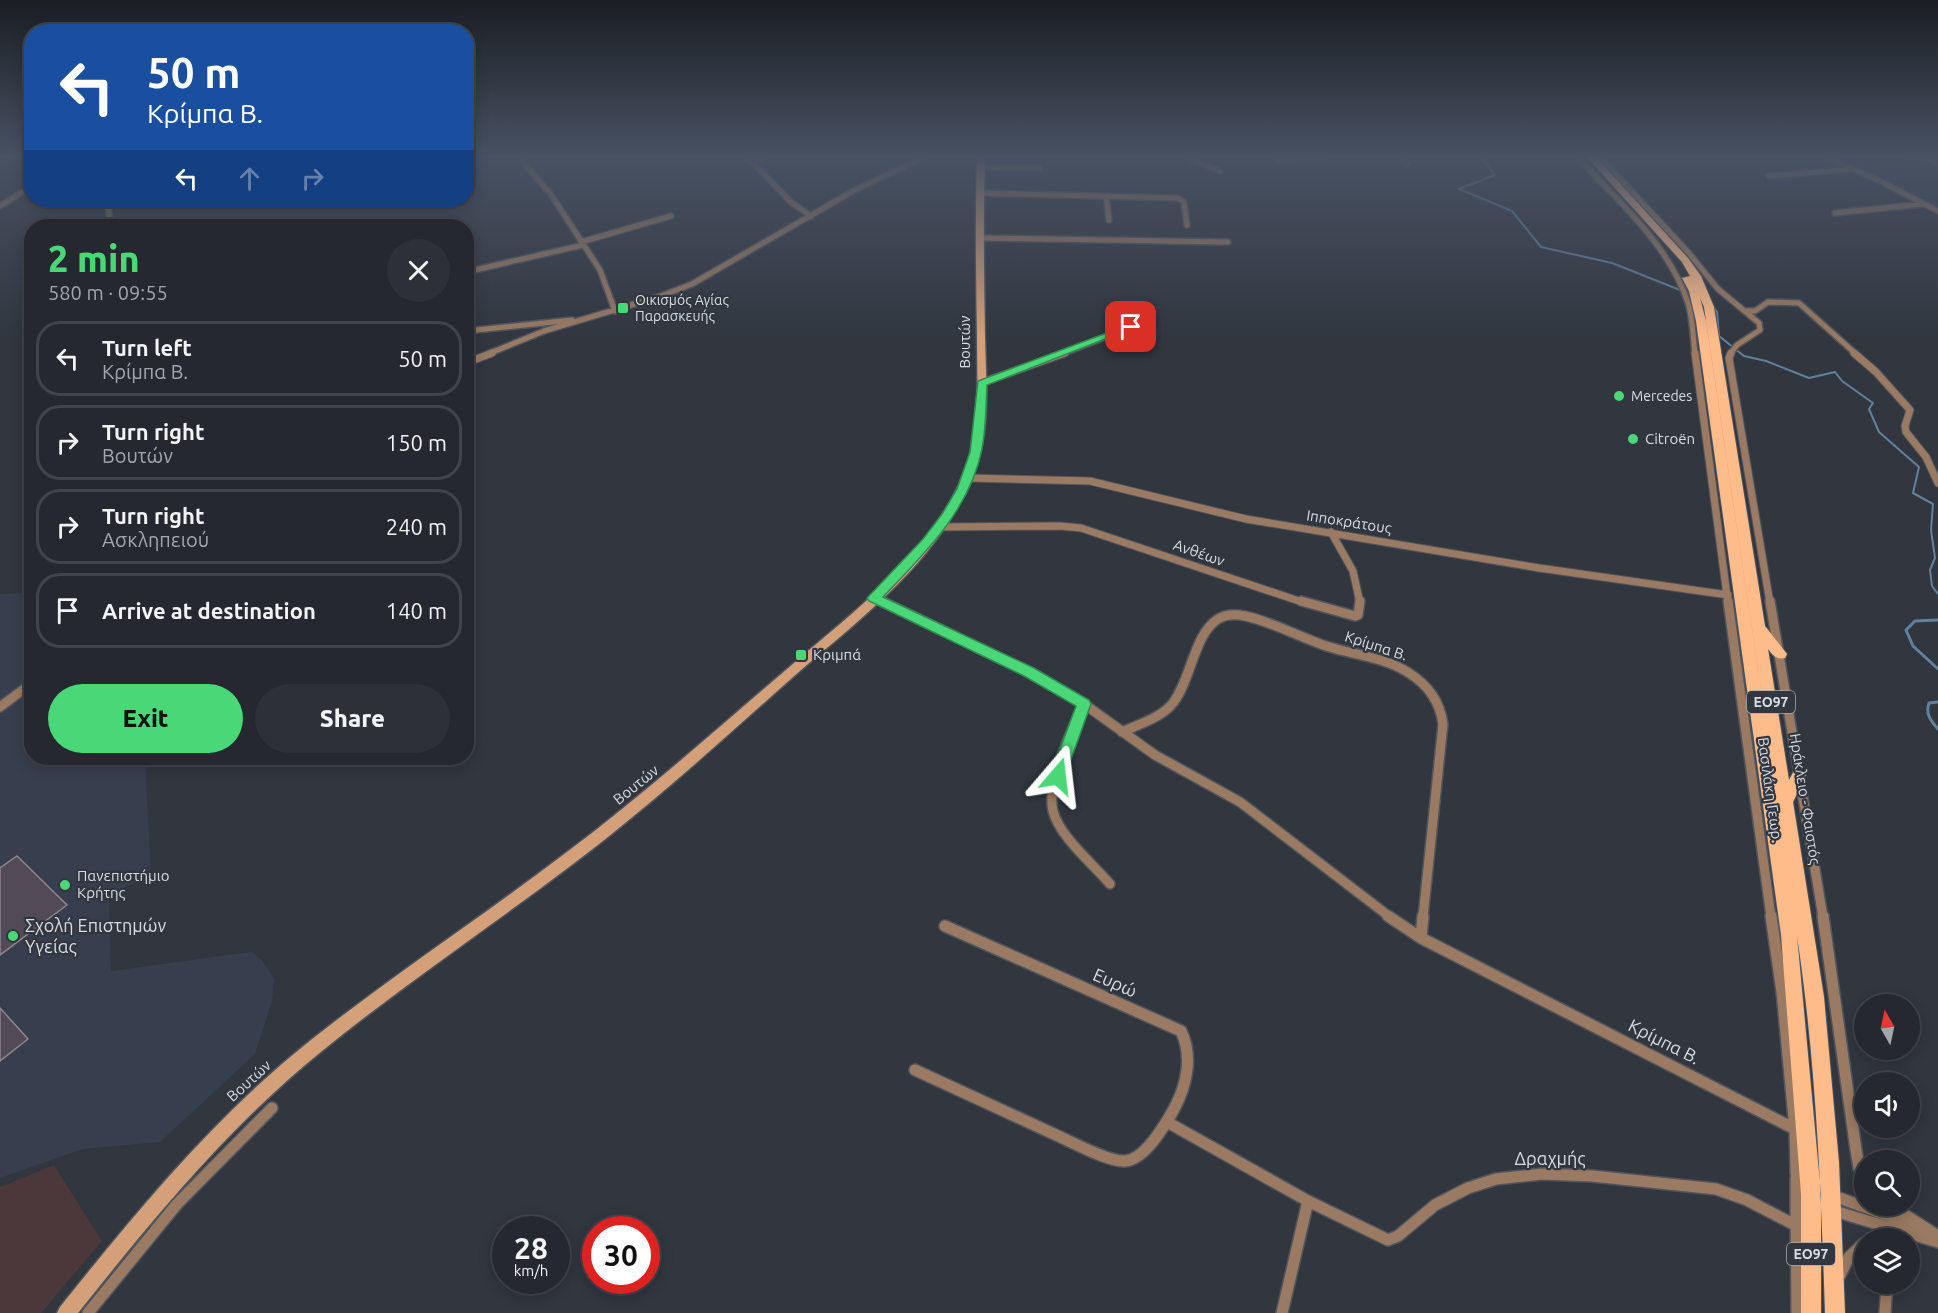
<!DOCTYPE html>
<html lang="en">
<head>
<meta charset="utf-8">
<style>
	body { margin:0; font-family:Ubuntu,sans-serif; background:#2d3037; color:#f1f3f6; height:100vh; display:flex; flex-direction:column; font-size:22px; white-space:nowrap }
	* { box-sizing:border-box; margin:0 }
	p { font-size:20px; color:#a3a6aa }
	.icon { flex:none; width:33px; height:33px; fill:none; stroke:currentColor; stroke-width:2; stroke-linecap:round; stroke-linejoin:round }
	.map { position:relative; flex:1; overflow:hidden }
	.details { position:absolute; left:24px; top:219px; width:450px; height:546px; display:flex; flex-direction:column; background:#25282f; border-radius:24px; box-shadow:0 3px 15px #0003,0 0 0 2px #42444b }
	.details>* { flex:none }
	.top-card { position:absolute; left:24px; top:24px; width:450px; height:183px; border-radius:24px; box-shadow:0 3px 15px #0003,0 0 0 2px #42444b; background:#1a4fa0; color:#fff; overflow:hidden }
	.needle { width:39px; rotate:351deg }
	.tools { position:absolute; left:1854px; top:994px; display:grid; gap:12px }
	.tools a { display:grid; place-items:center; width:66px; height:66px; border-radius:50%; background:#25282f; box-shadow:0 3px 15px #0003,0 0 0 2px #42444b; font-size:30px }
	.speed { position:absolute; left:492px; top:1216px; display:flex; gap:12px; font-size:30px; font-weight:700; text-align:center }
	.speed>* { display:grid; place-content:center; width:78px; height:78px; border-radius:50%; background:#25282f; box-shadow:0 3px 15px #0003,0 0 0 2px #42444b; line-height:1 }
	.speed small { font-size:15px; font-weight:400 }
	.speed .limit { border:9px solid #d22; background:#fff; color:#111 }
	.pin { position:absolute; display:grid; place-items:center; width:51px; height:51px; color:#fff; margin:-26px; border-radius:12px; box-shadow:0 3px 9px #0006 }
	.me { position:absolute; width:66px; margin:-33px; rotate:17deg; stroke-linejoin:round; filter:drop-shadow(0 0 4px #0008) }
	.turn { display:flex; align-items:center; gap:21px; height:126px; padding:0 24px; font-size:27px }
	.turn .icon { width:78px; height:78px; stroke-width:2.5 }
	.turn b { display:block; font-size:42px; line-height:51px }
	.lanes { display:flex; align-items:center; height:57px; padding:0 24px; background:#0003; justify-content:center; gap:30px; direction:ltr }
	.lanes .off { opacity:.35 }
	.round { display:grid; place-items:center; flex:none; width:63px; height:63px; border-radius:32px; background:#2d3037 }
	.summary { display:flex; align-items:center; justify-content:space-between; height:102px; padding:0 24px }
	h1 { font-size:36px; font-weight:800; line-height:45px; color:#4ad778 }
	.cta { display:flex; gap:12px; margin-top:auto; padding:12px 24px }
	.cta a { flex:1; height:69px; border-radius:36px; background:#4ad778; color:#111; font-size:24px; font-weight:800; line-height:69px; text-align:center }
	.cta a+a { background:#2d3037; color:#f1f3f6 }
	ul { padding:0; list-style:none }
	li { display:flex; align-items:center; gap:18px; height:75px; margin:0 12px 9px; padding:0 12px; border:3px solid #42444b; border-radius:24px }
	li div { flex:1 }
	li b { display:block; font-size:22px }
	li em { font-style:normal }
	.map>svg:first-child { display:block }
	.built { fill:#373e4d }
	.medical { fill:#4c373b }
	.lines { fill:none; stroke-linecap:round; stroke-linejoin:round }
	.stream-far1 { stroke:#62819e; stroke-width:2 }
	.stream { stroke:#62819e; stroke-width:3 }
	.building { fill:#524b55; stroke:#8d858f; stroke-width:1.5 }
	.street-far3-casing { stroke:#4f545d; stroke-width:8 }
	.street-far2-casing { stroke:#4f545d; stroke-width:9 }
	.street-far1-casing { stroke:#4f545d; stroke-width:12 }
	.street-casing { stroke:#4f545d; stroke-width:14 }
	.secondary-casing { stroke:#4f545d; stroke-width:3 }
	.primary-casing { stroke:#4f545d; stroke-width:2 }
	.street-far3 { stroke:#9a7a62; stroke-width:5 }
	.street-far2 { stroke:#9a7a62; stroke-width:7 }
	.street-far1 { stroke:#9a7a62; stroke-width:9 }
	.street { stroke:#9a7a62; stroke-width:11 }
	.secondary { fill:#d3a07a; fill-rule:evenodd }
	.primary { fill:#ffbc8b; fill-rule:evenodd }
	.route { fill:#4ad778; stroke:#308c4e; stroke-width:1.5 }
	.poi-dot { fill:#4ad778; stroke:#31363f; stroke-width:2 }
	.labels { text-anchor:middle; stroke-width:4.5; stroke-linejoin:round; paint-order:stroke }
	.far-poi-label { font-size:14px; fill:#d9dce3; stroke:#31363f; text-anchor:start }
	.shield { fill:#31363f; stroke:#a7aab2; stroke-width:1.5 }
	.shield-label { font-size:14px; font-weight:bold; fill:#d9dce3 }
	.street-label { font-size:15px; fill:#d9dce3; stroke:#31363f }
	.poi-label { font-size:15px; fill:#d9dce3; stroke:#31363f; text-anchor:start }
	.near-poi-label { font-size:18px; fill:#d9dce3; stroke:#31363f; text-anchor:start }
	.near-street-label { font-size:18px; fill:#d9dce3; stroke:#31363f }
</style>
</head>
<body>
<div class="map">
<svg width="1938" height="1313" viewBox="0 0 1938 1313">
	<rect width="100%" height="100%" fill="#31363f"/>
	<path class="built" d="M1834 156H1938V206L1930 204Z
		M31 593 32 758H145L151 874 109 896 111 971 251 952 262 960 274 979 272 1001 255 1054 160 1142 83 1149 0 1178V594Z"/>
	<path class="medical" d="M54 1165 102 1241 41 1313H0V1187Z"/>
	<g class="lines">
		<path class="stream-far1" d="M1480 156 1495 175 1459 189 1512 211 1541 247 1612 263 1680 290
			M1711 303 1717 312 1719 336 1744 356 1766 361 1809 378 1835 372 1842 381 1873 403 1869 409 1879 432 1919 467 1913 493 1933 504 1931 530 1935 558 1930 570 1932 586 1938 594"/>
		<path class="stream" d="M1938 620 1915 621 1906 630 1913 646 1938 669
			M1938 702 1929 703C1925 714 1931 721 1938 729"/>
	</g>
	<path class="building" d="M17 856 67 905 0 955V868Z
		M0 1008 28 1039 0 1061Z"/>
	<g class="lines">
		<g class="street-far3-casing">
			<path id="street-far3" d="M521 156 527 167 550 193 600 270 615 311
				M746 156 792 203 811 216
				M1183 156 1220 171
				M1400 156 1407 164
				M1576 156C1617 200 1669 244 1688 303 1693 319 1693 338 1695 354
				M1599 156 1688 252 1718 289 1759 323 1760 330 1737 345 1730 354
				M1823 156 1874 178 1938 211
				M1907 156H1915
				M1923 156 1938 164
				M1278 160 1325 156
				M751 161 767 156
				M980 167 1039 168
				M1769 176 1852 169
				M980 193 1178 198 1184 202 1187 225
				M1106 196 1109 220
				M108 200 110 226
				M283 200 285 203
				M0 206 32 186
				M1835 213 1923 204
				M980 238 1228 242
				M581 242 671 216
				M466 272 583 245
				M1747 311H1755L1768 302 1799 303 1856 354
				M466 331 572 320
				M488 354 544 331 661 296 692 284 853 191 926 156
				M1061 354 1152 319"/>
		</g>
		<g class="street-far2-casing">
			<path id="street-far2" d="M1695 353 1728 603
				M1731 353 1729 358 1770 603
				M1854 353 1876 372 1910 410 1905 426 1906 432 1926 457 1938 483
				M466 363 492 353
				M981 383 1065 353
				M968 478 1090 481 1246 519 1539 568 1728 595
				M940 527 1060 526 1081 528 1305 603
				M1331 532 1353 571 1360 603
				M874 598 884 603"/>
		</g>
		<g class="street-far1-casing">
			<path id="street-far1" d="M881 601 1029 672 1084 704 1155 755 1240 802 1390 917
				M1301 601 1355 616 1358 615 1360 601
				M1728 601 1771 917
				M1770 601 1823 917
				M1084 704C1072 730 1046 782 1053 811 1059 836 1093 864 1110 884
				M0 707 32 683
				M1122 732C1139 724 1161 718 1173 703 1191 680 1194 634 1218 619 1226 614 1236 614 1245 616 1273 622 1299 637 1326 646 1354 655 1384 657 1409 673 1428 685 1440 702 1443 724L1423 917"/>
		</g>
		<g class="street-casing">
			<path id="street" d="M1388 916 1421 938 1795 1129
				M1771 916 1782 992 1795 1129 1796 1174 1807 1191
				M1823 916 1856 1150 1859 1168 1864 1177
				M1421 938 1423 916
				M915 1070C962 1092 1009 1113 1056 1135 1072 1142 1108 1162 1125 1161 1145 1160 1165 1125 1174 1109 1187 1085 1193 1056 1181 1031L945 926
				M1167 1122 1308 1201 1388 1240 1398 1236 1435 1205 1468 1188 1496 1179 1542 1174 1592 1176 1716 1189 1747 1200 1795 1225
				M1796 1178V1209
				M1831 1195 1921 1227
				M1891 1206 1938 1236
				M1831 1210 1938 1242
				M1870 1239 1891 1228
				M1840 1275 1849 1257 1864 1243
				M88 1313 177 1204 272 1108
				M1282 1313 1308 1201
				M1797 1313 1796 1209 1809 1195
				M1885 1313 1887 1284"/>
		</g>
		<g class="secondary-casing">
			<path id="secondary" d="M977 156H985C983 216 984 276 985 336 986 382 991 431 973 475 940 560 860 619 793 677 721 741 650 806 573 864 490 927 403 985 322 1051 228 1127 153 1219 78 1313H57L60 1307C137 1211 214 1117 311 1040 393 975 480 918 563 855 641 797 712 733 786 670 850 614 930 557 963 475 981 431 977 382 977 336 976 276 975 216 977 156Z"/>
		</g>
		<g class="primary-casing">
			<path id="primary" d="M1586 156H1595L1688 258 1701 276 1714 307 1765 626 1787 654 1785 658C1776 660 1773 655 1768 649L1789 780 1794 771 1799 769 1804 771 1806 775 1793 802 1824 997 1839 1163 1845 1313H1825C1821 1187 1816 1061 1797 936L1821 1194V1313H1801V1194L1781 935 1696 321 1689 291 1682 278 1690 276 1693 281 1682 262ZM1700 298 1704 307 1788 870 1706 321Z"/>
		</g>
		<use href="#street-far3" class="street-far3"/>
		<use href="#street-far2" class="street-far2"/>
		<use href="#street-far1" class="street-far1"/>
		<use href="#street" class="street"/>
		<use href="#secondary" class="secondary"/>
		<use href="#primary" class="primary"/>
	</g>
	<linearGradient id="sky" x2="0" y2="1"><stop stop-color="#1b1e23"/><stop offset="0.46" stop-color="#485263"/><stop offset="1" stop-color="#485263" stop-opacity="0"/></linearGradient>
	<rect width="1938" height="340" fill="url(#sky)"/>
	<path class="route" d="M1128 325 1136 327 987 385C986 406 986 428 982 449 970 510 924 554 883 597L1034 668 1089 700 1091 704 1065 776 1063 780 1058 782 1053 780 1050 776 1076 706 1024 676 869 601 867 598 923 539 942 514 957 489 970 452 978 381Z"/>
	<g class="poi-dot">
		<rect x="617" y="302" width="12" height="12" rx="3"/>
		<circle cx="1619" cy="396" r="6"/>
		<circle cx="1633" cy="439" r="6"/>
		<rect x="795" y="649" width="12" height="12" rx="3"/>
		<circle cx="65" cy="885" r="6"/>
		<circle cx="13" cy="936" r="6"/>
	</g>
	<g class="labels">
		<g class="far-poi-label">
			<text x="635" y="305">Οικισμός Αγίας<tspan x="635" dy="16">Παρασκευής</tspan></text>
			<text x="1631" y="401">Mercedes</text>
		</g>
		<g class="shield">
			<rect x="1747" y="691" width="48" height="22" rx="4.5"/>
			<rect x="1787" y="1243" width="48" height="22" rx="4.5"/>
		</g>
		<g class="shield-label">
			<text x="1771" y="707">ΕΟ97</text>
			<text x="1811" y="1259">ΕΟ97</text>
		</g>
		<g class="street-label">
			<text transform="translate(965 342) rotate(-90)" y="5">Βουτών</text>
			<text transform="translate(1349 522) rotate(9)" y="5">Ιπποκράτους</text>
			<text transform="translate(1199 553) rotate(19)" y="5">Ανθέων</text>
			<text transform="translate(1376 646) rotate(18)" y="5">Κρίμπα Β.</text>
			<text transform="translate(636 785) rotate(-39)" y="5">Βουτών</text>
			<text transform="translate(1770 790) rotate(82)" y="5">Βασιλάκη Γεωρ.</text>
			<text transform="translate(1805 799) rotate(81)" y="5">Ηράκλειο - Φαιστός</text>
			<text transform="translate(249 1081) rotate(-42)" y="5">Βουτών</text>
		</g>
		<g class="poi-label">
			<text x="1645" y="444">Citroën</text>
			<text x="813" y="660">Κριμπά</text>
			<text x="77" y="881">Πανεπιστήμιο<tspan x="77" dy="17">Κρήτης</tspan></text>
		</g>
		<g class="near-poi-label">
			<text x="25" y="932">Σχολή Επιστημών<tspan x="25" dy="21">Υγείας</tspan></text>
		</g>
		<g class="near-street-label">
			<text transform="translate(1115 983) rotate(24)" y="6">Ευρώ</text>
			<text transform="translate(1664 1042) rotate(27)" y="6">Κρίμπα Β.</text>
			<text x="1550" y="1165">Δραχμής</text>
		</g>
	</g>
</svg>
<div class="tools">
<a><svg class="needle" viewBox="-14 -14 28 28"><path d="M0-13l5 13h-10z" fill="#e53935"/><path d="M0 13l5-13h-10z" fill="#a3a6aa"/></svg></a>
<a><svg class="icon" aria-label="sound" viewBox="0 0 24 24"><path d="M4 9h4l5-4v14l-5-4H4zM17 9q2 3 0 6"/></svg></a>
<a><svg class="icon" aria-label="search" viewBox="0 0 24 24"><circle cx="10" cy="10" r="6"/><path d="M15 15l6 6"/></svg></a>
<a><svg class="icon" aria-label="layers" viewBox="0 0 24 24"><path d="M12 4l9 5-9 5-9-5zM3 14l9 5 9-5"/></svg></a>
</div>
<div class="speed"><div>28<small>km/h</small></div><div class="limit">30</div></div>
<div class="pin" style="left:1131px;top:327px;background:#d93025"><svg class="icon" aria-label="arrive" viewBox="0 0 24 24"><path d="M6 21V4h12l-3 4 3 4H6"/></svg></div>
<svg class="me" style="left:1058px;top:776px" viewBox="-20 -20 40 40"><path d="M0-17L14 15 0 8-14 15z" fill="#4ad778" stroke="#fff" stroke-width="4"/></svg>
<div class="top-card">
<div class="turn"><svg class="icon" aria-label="left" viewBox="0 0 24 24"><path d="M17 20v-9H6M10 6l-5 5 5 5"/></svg><div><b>50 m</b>Κρίμπα Β.</div></div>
<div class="lanes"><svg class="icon" aria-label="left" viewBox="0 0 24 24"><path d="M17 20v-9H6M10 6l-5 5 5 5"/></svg><svg class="icon off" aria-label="ahead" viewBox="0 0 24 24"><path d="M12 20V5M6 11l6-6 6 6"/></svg><svg class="icon off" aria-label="right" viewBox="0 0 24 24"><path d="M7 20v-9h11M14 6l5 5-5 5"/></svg></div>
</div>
<section class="details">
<div class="summary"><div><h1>2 min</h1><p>580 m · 09:55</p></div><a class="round"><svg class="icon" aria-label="close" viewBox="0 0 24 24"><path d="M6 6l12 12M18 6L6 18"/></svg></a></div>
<ul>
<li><svg class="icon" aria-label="left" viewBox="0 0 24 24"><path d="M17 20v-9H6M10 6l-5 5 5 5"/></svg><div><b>Turn left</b><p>Κρίμπα Β.</p></div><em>50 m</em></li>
<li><svg class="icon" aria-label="right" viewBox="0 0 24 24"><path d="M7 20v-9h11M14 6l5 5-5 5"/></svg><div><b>Turn right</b><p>Βουτών</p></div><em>150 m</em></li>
<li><svg class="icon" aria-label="right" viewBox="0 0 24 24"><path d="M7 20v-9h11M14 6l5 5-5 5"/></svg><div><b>Turn right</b><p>Ασκληπειού</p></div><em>240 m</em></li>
<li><svg class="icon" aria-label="arrive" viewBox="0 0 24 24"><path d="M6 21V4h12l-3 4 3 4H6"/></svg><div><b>Arrive at destination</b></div><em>140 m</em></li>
</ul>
<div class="cta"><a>Exit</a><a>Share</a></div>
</section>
</div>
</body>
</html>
